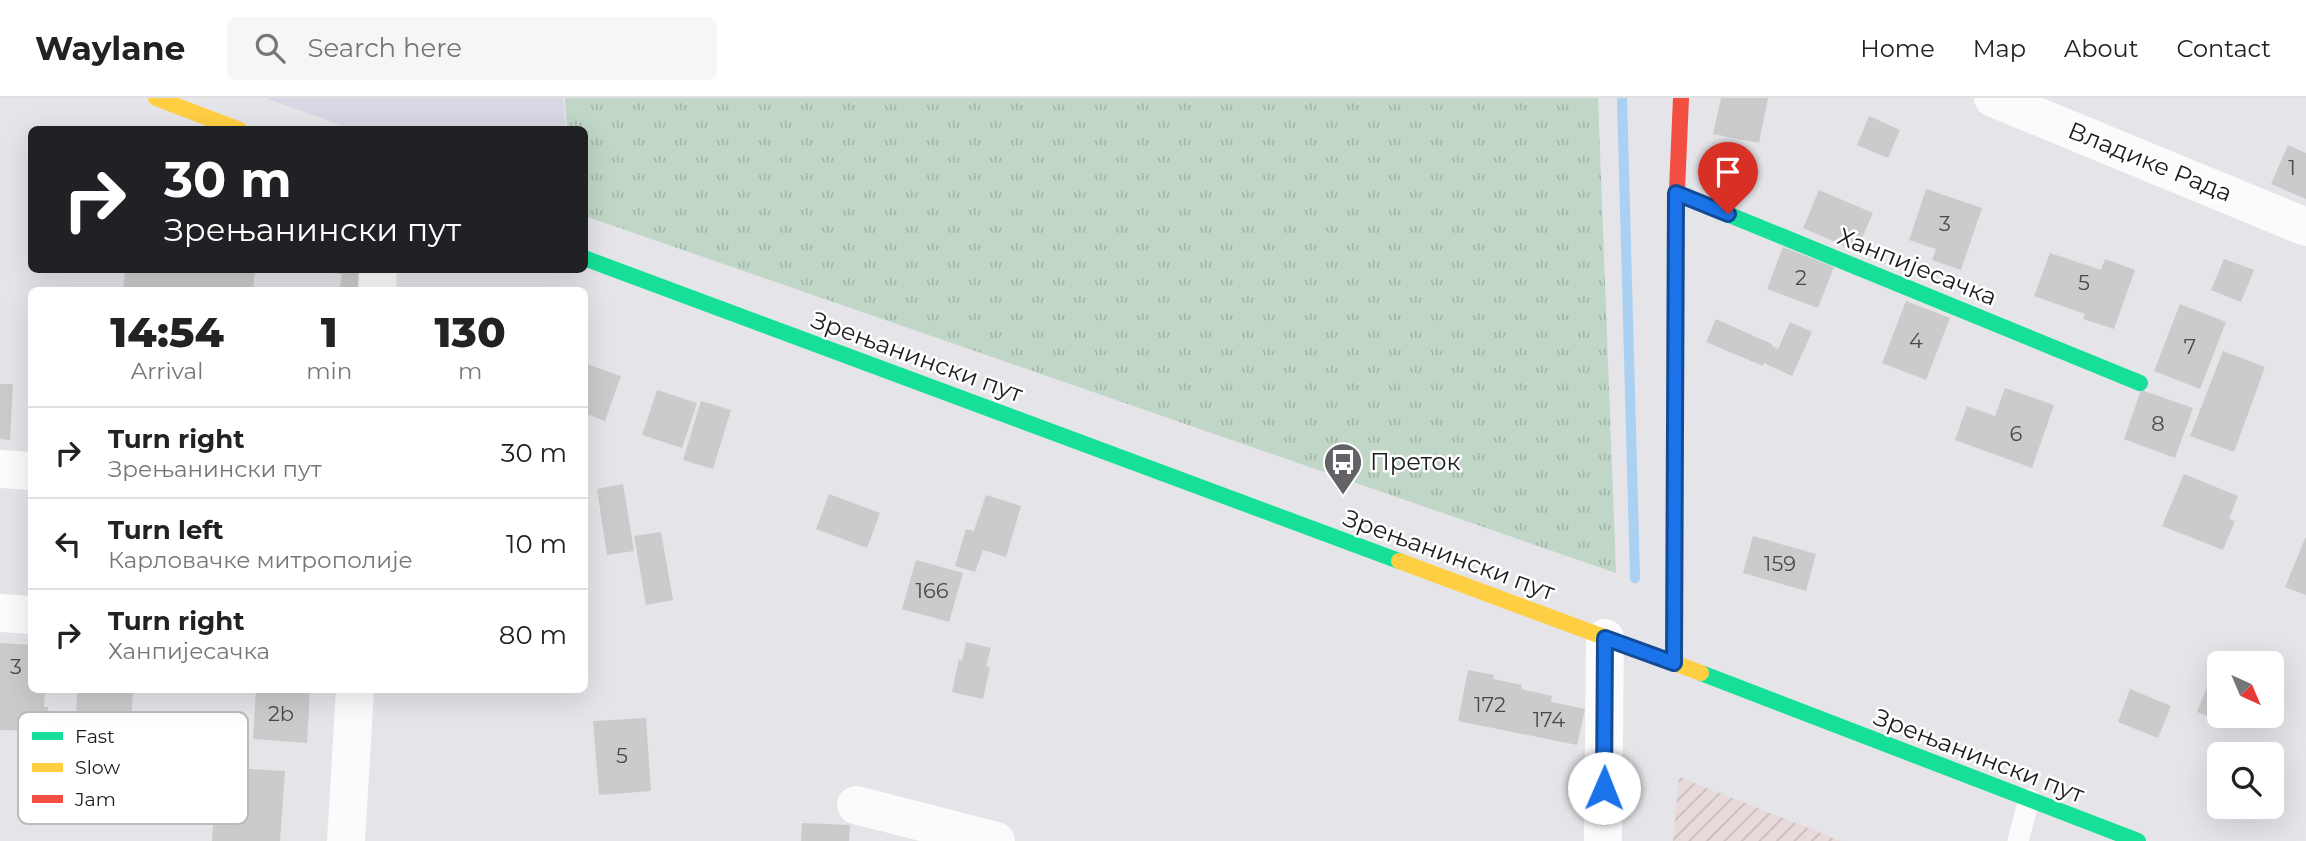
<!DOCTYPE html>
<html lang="en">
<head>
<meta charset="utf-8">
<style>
	body { margin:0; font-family:Montserrat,sans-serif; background:#f6f6f6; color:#222; height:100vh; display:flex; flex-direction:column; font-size:26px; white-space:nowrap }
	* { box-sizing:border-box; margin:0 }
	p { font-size:23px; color:#767676 }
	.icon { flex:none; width:38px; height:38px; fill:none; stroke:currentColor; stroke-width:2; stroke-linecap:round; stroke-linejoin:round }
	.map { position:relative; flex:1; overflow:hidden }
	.side { position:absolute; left:28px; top:189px; width:560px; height:406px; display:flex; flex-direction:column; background:#fff; border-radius:10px; box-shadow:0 7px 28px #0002 }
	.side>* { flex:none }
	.guide { position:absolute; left:28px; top:28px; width:560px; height:147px; border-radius:10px; box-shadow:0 7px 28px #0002; background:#202124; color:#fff; overflow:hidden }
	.needle { width:46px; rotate:136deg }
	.fabs { position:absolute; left:2207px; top:553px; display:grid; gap:14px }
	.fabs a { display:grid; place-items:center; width:77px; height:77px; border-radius:10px; background:#fff; box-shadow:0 7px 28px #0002; font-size:35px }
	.pin { position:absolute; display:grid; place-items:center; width:60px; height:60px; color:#fff; margin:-72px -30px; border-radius:50% 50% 50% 0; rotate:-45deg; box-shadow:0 0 7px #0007 }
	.pin .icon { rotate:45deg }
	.me { position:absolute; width:77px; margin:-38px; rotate:1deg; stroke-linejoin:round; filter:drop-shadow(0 0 5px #0008) }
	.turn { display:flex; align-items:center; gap:24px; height:147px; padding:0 21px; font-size:32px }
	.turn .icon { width:91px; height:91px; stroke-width:2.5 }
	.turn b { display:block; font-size:49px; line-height:60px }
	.eta { display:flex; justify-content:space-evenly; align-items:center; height:119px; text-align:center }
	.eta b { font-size:42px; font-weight:800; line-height:49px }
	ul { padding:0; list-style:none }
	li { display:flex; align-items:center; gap:21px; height:91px; padding:0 21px; border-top:2px solid #e0e0e0 }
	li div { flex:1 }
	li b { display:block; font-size:26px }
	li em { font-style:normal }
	header { display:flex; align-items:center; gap:42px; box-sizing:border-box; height:98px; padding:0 35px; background:#fff; border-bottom:2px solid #e0e0e0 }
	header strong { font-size:33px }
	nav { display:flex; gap:38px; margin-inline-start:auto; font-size:24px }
	.search { width:490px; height:63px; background:#f6f6f6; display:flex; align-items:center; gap:18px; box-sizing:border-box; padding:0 24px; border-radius:10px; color:#767676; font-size:26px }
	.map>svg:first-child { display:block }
	.built { fill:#d7d8e4 }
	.industrial { fill:url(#industrial-furrows) }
	.grass { fill:url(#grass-tufts) }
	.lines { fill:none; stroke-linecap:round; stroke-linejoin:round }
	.stream { stroke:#aad0f2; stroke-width:10 }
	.building { fill:#cccbcc }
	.lane { stroke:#fbfbfc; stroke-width:21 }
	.street { stroke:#fbfbfc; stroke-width:38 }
	.fast { stroke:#16e098; stroke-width:16 }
	.slow { stroke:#ffcf43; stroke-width:16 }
	.jam { stroke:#f24e42; stroke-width:16 }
	.route-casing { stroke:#114b97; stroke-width:18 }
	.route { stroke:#1a73e8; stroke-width:12 }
	.labels { text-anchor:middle; stroke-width:5; stroke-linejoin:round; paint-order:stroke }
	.number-label { font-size:21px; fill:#4a4a4d }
	.street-label { font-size:24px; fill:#1d1d21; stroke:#fff }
	.poi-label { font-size:24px; fill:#1d1d21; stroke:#fff; text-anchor:start }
	.key { fill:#fff; stroke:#bbbbbc; stroke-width:2 }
	.key-label { font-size:19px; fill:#1d1d21 }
</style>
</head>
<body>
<header>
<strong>Waylane</strong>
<div class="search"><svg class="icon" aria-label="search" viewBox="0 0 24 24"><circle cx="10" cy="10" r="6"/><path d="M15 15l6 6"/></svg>Search here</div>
<nav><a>Home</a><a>Map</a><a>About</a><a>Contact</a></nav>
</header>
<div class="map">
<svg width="2306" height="743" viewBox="0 0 2306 743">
	<defs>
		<pattern id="industrial-furrows" width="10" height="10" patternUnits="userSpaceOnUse" patternTransform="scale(1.75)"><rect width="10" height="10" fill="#e8dada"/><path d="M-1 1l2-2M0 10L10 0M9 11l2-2" fill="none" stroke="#c7bbbb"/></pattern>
		<pattern id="grass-tufts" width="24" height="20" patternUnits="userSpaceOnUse" patternTransform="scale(1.75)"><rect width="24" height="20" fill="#c0d6c7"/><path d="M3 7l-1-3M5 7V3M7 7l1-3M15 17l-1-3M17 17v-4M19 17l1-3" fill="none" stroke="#a5b7ab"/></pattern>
	</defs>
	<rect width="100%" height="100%" fill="#e4e4e9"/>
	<path class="built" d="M266 0H563L566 31H351Z"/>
	<path class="industrial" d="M1679 679 1841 743H1673Z"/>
	<path class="grass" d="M565 0H1598L1616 475 585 118 584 32 567 31Z"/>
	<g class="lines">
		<path class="stream" d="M1622 0 1635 480"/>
	</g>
	<path class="building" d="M1721 0H1768L1759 45 1713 36Z
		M1869 18 1900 32 1888 60 1857 47Z
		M2288 47 2306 55V101L2271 86Z
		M1926 91 1982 110 1961 172 1932 162 1936 151 1909 142Z
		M1819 92 1873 115 1856 153 1803 130Z
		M1783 149 1834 169 1818 210 1767 191Z
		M2050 155 2101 172 2105 161 2135 172 2114 231 2083 221 2085 216 2034 198Z
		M2224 161 2254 172 2241 204 2211 192Z
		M125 172H255L253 192H123Z
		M319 172H361L358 192H339L342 176 319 173Z
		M1906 203 1950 220 1926 282 1882 265Z
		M2180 206 2226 224 2200 291 2154 273Z
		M1716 221 1772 246V248L1778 251 1790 224 1812 234 1792 278 1764 265 1763 268 1706 244Z
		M29 253H32V305H28Z
		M2223 253 2265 269 2234 354 2190 338Z
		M584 265 621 278 605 323 584 315Z
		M0 286H13L10 342 0 341Z
		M2005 290 2054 307 2032 370 1955 342 1967 308 1995 318Z
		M657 292 697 305 682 350 642 337Z
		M2141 292 2193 310 2175 360 2124 341Z
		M701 303 731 312 713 371 683 362Z
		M2184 376 2238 398 2229 421 2235 423 2223 452 2162 428Z
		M623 386 634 453 607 457 597 391Z
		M829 396 880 415 867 450 816 431Z
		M986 397 1021 408 1006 459 983 452 975 474 955 468 966 431 974 433Z
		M661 434 673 502 646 507 634 438Z
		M1753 438 1816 456 1806 493 1743 475Z
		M2306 438V497L2285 489Z
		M916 462 963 475 949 524 902 511Z
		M966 544 991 550 986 568 990 569 983 601 952 594 959 561 962 563Z
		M0 545 32 547V592H45L44 609H48L47 633 0 632Z
		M1468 572 1494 577 1493 581 1522 587 1521 591 1552 598 1551 604 1585 611 1577 647 1458 623Z
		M2208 586 2219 590V618H2231L2228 626 2197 614Z
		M2130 591 2171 608 2158 640 2118 624Z
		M77 592H133L131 628 76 626Z
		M256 592H310L307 645 253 641Z
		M646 620 651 693 599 697 593 623Z
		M217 669 285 673 280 743H212Z
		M802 725 850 727 849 743H801Z"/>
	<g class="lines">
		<path class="lane" d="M2018 743 2029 701"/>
		<path class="street" d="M1993 0 2306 129
			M377 192 378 172
			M0 371 32 373
			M0 515 32 517
			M856 707 996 743
			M346 743 355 592
			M1603 743 1605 540"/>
		<path class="fast" d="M1676 95 2140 285
			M584 160 1399 463
			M1701 575 2138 743"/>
		<path class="slow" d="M156 0 240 32
			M1399 463 1701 575
			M1674 565 1676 115"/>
		<path class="jam" d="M1676 115 1681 0"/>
	</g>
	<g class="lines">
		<g class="route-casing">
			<path id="route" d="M1604 690 1605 540 1674 565 1676 95 1728 116"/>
		</g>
		<use href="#route" class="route"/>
	</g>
	<defs>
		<g id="bus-pin" transform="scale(2.0125)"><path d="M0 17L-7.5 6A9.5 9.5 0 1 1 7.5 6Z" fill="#636367" stroke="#fff"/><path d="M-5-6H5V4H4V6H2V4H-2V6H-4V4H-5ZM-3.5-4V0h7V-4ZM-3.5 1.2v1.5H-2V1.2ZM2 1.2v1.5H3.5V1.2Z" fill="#fff"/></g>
	</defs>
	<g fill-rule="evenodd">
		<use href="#bus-pin" x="1343" y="364"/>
	</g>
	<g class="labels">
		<g class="number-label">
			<text x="2292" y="77">1</text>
			<text x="1945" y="133">3</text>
			<text x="1801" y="187">2</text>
			<text x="2084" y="192">5</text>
			<text x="1916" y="250">4</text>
			<text x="2190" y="256">7</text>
			<text x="2158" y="333">8</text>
			<text x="2016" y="343">6</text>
			<text x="1780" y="473">159</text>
			<text x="932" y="500">166</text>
			<text x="16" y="576">3</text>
			<text x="1490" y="614">172</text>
			<text x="281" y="623">2b</text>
			<text x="1549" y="629">174</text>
			<text x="622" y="665">5</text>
		</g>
		<g class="street-label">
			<text transform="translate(2150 64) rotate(22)" y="8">Владике Рада</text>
			<text transform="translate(1917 169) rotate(22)" y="8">Ханпијесачка</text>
			<text transform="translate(917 259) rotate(20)" y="8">Зрењанински пут</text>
			<text transform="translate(1449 457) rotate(20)" y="8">Зрењанински пут</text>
			<text transform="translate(1979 658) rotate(21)" y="8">Зрењанински пут</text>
		</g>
		<g class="poi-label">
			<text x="1370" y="372">Преток</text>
		</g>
	</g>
	<rect x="18" y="614" width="230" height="112" rx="10" class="key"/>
	<rect x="32" y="634" width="31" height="8" fill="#16e098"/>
	<rect x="32" y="665" width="31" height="9" fill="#ffcf43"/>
	<rect x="32" y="697" width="31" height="8" fill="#f24e42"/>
	<g class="key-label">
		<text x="75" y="645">Fast</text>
		<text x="75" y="676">Slow</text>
		<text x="75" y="708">Jam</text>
	</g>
</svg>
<div class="fabs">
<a><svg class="needle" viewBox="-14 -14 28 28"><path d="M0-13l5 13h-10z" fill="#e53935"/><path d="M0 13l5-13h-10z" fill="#767676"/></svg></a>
<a><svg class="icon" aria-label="search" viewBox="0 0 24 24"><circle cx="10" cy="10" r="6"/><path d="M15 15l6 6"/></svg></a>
</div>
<div class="pin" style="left:1728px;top:116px;background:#d93025"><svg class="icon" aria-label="arrive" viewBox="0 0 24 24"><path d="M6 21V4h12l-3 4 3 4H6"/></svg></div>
<svg class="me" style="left:1604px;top:690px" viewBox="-20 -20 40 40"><circle r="19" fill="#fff"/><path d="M0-13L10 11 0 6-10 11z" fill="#1a73e8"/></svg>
<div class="guide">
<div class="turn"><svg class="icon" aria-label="right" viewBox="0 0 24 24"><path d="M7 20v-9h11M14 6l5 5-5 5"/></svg><div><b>30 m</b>Зрењанински пут</div></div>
</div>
<section class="side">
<div class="eta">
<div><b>14:54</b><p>Arrival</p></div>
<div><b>1</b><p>min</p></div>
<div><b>130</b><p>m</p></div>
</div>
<ul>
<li><svg class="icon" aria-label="right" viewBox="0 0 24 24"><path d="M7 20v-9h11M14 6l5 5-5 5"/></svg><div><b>Turn right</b><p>Зрењанински пут</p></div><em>30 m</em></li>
<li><svg class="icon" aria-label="left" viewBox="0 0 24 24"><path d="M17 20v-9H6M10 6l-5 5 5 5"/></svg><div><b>Turn left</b><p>Карловачке митрополије</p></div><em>10 m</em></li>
<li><svg class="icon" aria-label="right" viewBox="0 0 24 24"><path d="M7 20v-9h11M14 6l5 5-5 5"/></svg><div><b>Turn right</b><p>Ханпијесачка</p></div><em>80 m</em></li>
</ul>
</section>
</div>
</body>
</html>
